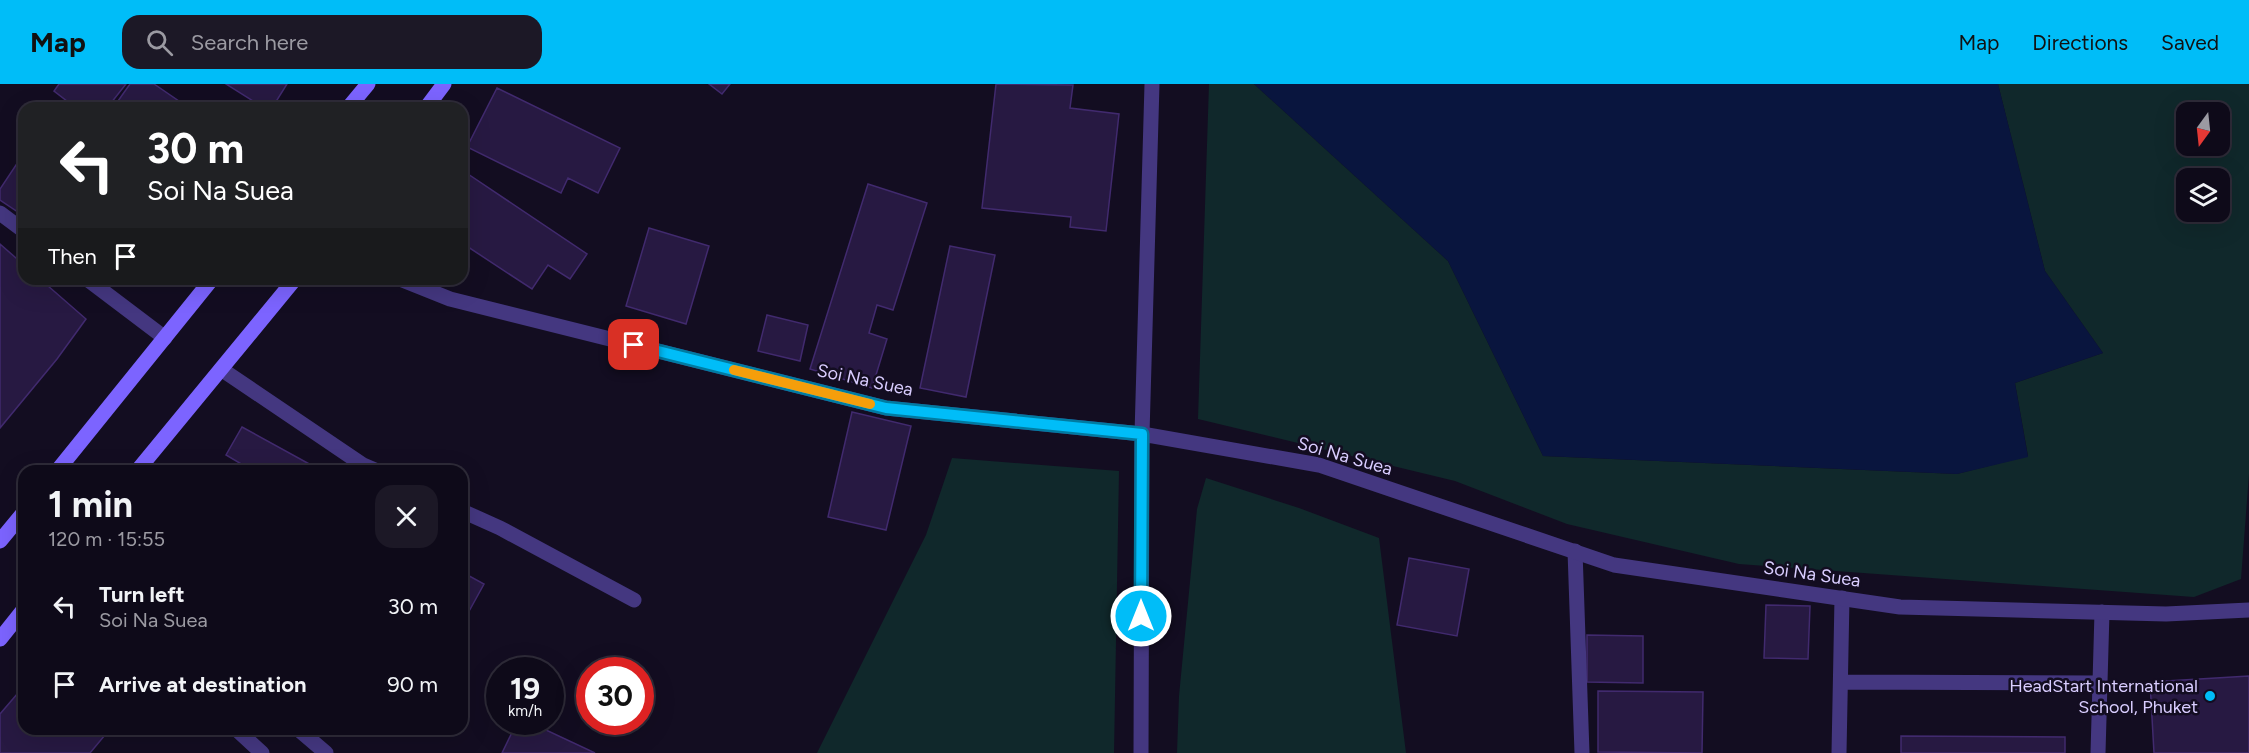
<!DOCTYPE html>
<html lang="en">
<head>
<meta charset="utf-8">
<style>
	body { margin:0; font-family:Figtree,sans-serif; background:#1c1826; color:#f1f3f6; height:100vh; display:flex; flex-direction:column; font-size:22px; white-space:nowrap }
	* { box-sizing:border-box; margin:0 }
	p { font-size:20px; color:#9b9aa2 }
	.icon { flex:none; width:33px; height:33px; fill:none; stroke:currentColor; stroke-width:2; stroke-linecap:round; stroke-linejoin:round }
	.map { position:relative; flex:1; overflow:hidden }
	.sheet { position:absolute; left:18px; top:381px; width:450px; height:270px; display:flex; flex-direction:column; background:#0e0a19; border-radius:18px; box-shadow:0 6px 24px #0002,0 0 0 2px #2e2b38 }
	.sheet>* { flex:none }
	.guide { position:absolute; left:18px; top:18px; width:450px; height:183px; border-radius:18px; box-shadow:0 6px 24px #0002,0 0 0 2px #2e2b38; background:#202124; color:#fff; overflow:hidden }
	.needle { width:39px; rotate:195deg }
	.fabs { position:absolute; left:2176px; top:18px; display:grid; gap:12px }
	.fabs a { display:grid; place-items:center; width:54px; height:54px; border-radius:12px; background:#0e0a19; box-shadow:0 6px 24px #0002,0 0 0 2px #2e2b38; font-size:30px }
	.speed { position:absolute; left:486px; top:573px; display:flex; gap:12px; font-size:30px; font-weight:700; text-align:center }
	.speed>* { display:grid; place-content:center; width:78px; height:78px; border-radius:50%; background:#0e0a19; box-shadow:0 6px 24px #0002,0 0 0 2px #2e2b38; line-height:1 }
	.speed small { font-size:15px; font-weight:400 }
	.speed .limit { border:9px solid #d22; background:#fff; color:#111 }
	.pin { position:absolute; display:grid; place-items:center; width:51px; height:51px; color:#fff; margin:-26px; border-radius:12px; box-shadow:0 3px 9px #0006 }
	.me { position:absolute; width:66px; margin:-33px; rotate:0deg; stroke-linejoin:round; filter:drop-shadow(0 0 4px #0008) }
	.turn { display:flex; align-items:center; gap:21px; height:126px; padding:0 30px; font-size:27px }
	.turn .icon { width:78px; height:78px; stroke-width:2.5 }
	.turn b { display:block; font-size:42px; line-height:51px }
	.then { display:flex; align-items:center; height:57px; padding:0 30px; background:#0003; gap:12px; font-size:22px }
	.round { display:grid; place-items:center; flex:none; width:63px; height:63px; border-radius:18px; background:#1c1826 }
	.head { display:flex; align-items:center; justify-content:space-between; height:102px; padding:0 30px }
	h1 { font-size:36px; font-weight:700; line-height:45px }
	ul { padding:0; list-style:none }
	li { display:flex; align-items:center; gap:18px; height:78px; padding:0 30px }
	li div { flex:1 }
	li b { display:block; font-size:22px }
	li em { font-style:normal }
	header { display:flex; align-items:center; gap:36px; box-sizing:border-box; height:84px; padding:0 30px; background:#00bdf8; color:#111 }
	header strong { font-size:28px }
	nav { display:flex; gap:33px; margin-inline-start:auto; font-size:21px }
	.search { width:420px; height:54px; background:#1c1826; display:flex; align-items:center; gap:15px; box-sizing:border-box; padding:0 21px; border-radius:18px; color:#9b9aa2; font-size:22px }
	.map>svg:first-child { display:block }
	.green { fill:#10282b; fill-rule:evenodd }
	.water { fill:#09153e }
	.building { fill:#271942; stroke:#412a6e; stroke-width:1.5 }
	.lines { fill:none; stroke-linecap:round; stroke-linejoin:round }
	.lane { stroke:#443780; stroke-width:15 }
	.street { stroke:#443780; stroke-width:15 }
	.secondary { stroke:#7c64ff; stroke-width:15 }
	.route-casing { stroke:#007ba1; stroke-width:15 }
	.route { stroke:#00bdf8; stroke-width:10 }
	.slow { stroke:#f59e0b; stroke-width:10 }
	.poi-dot { fill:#00bdf8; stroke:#130d21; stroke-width:2 }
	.labels { text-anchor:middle; stroke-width:5; stroke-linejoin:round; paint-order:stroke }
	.street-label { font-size:18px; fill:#d9cdff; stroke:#130d21 }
	.poi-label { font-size:18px; fill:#d9cdff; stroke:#130d21; text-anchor:end }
</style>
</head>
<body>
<header>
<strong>Map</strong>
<div class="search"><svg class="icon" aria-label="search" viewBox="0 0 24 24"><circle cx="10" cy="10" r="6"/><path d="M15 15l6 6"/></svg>Search here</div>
<nav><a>Map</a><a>Directions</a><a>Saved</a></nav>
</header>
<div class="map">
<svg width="2249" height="669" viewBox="0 0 2249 669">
	<rect width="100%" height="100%" fill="#130d21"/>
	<path class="green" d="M1209 0H1254L1448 177 1543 372 1957 390 2028 372 2015 299 2103 269 2045 187 1998 0H2249V390L2241 495 2194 513 1739 480 1567 440 1455 397 1198 335ZM2187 28H2220V62H2187ZM2187 94H2220V128H2187Z
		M952 374 1119 387 1114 669H817L926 451Z
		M1206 394 1299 424 1379 454 1406 669H1177L1179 612 1197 425Z"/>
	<path class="water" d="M1254 0H1998L2045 187 2103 269 2015 299 2028 373 1957 390 1543 372 1448 177Z"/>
	<path class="building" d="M59 0H126L107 24H76L54 7Z
		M130 0H154L189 24H113Z
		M226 0H287L272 24H264Z
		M709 0H730L722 10Z
		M996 0 1073 1 1070 24 1119 30 1106 147 1070 143 1071 133 982 124Z
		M497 4 620 64 598 109 568 94 561 109 467 63Z
		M24 69V132L0 116V105Z
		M462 86 587 170 570 195 548 181 532 205 462 159Z
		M868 100 927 119 893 226 877 221 869 249 887 255 872 304 810 285Z
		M649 144 709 162 686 240 626 222Z
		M0 160 24 181V195H40L86 235 57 275 0 344Z
		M950 162 995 171 966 313 920 304Z
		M767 231 808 241 800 277 758 267Z
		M852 328 911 342 886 446 828 433Z
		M242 343 322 387H253L226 371Z
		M1409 474 1469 485 1457 552 1397 541Z
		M462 488 484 500 462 540Z
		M1766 521 1810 522 1808 575 1764 574Z
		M1587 551 1643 552V599L1587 598Z
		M2249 592V669H2154L2150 598Z
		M24 602V645H110L90 669H0V630Z
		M1598 607 1703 608 1702 669 1598 668Z
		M517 638H529L595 669H502Z
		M1901 652 2065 653V669H1901Z"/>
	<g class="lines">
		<path class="lane" d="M1142 350 1152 0
			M1575 467 1582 669
			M1841 598 2099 599
			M236 645 262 669
			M298 645 326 669
			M1839 669 1842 514
			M2098 669 2102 528"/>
		<path class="street" d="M0 129 24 147
			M87 195 165 254
			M400 195 450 215 886 324 1142 350 1319 381 1614 481 1900 523 2166 530 2249 526
			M221 285 363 381 377 387
			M462 427 500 444 634 516
			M1141 669 1142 350"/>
		<path class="secondary" d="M348 24 368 0
			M426 24 444 0
			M57 387 212 195
			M137 387 295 195
			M0 457 24 428
			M0 555 24 525"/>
	</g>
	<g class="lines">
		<g class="route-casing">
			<path id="route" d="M634 261 886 324 1142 350 1141 532"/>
		</g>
		<use href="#route" class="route"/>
		<path class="slow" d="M734 286 870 320"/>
	</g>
	<circle class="poi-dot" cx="2210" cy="612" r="6"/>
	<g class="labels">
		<g class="street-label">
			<text transform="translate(865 296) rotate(12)" y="6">Soi Na Suea</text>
			<text transform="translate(1345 372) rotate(16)" y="6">Soi Na Suea</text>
			<text transform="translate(1812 490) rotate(8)" y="6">Soi Na Suea</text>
		</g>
		<g class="poi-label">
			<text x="2198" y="608">HeadStart International<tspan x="2198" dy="21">School, Phuket</tspan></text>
		</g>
	</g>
</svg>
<div class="fabs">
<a><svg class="needle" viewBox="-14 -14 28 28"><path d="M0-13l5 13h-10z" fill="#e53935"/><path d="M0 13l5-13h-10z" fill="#9b9aa2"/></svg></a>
<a><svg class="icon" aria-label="layers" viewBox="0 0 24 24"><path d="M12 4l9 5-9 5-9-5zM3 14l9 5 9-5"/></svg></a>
</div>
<div class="speed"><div>19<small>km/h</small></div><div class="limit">30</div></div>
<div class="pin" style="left:634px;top:261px;background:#d93025"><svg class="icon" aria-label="arrive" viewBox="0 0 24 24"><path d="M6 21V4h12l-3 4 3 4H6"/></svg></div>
<svg class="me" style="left:1141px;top:532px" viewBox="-20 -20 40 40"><circle r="17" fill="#00bdf8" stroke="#fff" stroke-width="3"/><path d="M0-11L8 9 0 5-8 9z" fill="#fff"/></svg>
<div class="guide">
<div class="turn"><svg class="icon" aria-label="left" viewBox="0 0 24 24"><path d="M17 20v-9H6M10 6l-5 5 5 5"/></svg><div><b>30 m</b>Soi Na Suea</div></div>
<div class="then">Then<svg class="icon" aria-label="arrive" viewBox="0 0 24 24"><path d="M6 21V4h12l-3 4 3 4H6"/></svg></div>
</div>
<section class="sheet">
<div class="head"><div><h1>1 min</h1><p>120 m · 15:55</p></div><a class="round"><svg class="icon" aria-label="close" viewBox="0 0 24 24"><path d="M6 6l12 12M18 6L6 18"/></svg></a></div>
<ul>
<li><svg class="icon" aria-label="left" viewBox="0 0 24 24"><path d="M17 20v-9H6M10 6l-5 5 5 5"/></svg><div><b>Turn left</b><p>Soi Na Suea</p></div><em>30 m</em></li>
<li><svg class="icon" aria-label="arrive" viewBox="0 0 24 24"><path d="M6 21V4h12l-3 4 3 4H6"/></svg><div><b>Arrive at destination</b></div><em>90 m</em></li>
</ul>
</section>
</div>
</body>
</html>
